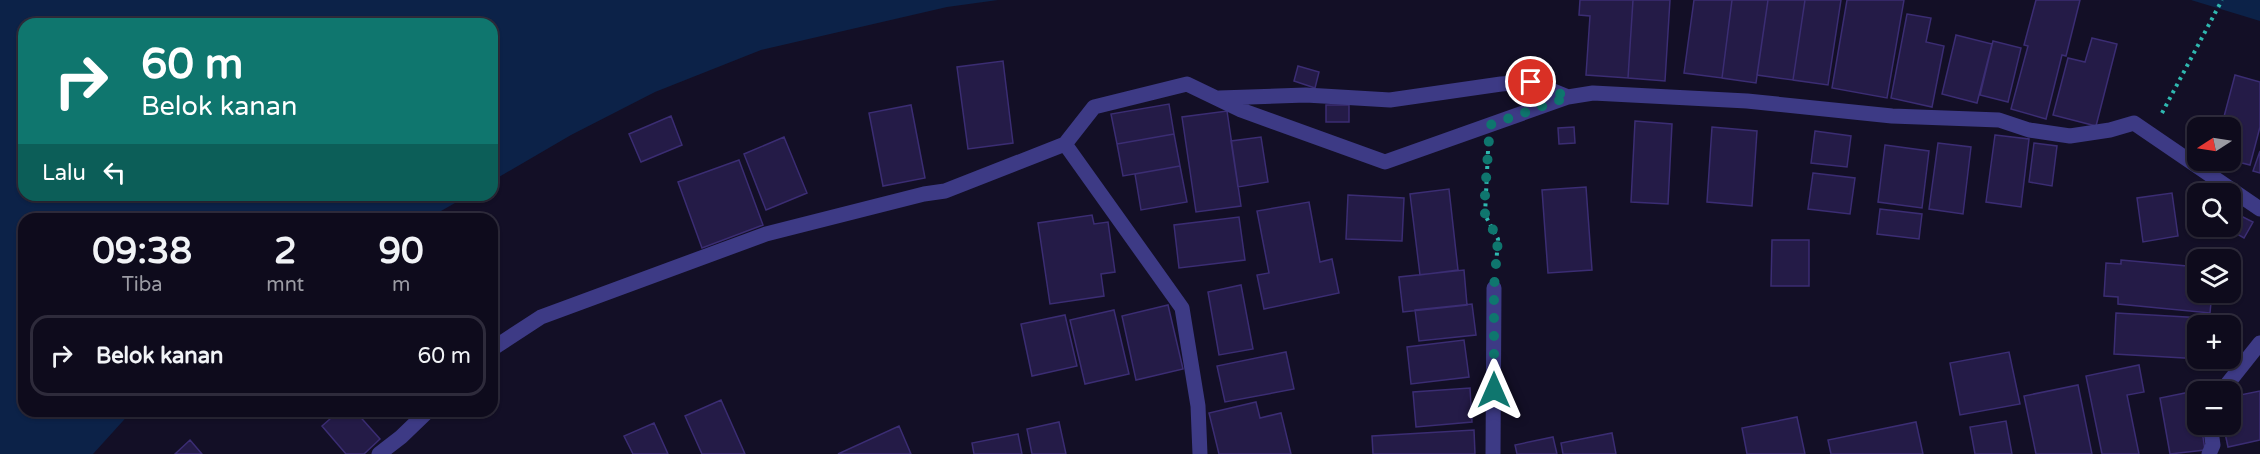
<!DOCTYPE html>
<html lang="id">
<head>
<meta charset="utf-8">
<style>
	body { margin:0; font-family:"Varela Round",sans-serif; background:#1c1929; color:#f1f3f6; height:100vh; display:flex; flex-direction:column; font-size:22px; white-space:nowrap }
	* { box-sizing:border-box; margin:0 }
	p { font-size:20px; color:#9b9ba3 }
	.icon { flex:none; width:33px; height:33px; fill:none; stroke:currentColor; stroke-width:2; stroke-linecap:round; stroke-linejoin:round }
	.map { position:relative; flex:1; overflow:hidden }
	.side { position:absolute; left:18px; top:213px; width:480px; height:204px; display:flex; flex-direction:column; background:#0e0b1c; border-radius:18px; box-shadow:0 2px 4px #0004,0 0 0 2px #2e2b3b }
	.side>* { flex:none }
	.top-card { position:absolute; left:18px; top:18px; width:480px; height:183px; border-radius:18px; box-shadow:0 2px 4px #0004,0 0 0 2px #2e2b3b; background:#0f766e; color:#fff; overflow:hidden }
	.needle { width:39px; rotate:258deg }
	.buttons { position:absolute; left:2187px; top:117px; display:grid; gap:12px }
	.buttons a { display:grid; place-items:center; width:54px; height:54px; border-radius:12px; background:#0e0b1c; box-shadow:0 2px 4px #0004,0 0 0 2px #2e2b3b; font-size:30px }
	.pin { position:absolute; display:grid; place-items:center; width:51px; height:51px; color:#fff; margin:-26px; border:3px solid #fff; border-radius:50%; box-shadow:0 2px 6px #0007 }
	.me { position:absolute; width:66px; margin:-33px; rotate:0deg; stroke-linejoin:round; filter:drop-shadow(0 0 4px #0008) }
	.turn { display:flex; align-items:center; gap:21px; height:126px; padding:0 24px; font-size:27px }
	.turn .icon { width:78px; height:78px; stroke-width:2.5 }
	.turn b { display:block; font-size:42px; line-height:51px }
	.then { display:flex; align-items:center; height:57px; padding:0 24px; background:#0003; gap:12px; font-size:22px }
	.eta { display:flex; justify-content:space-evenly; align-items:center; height:102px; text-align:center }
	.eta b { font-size:36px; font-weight:800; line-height:42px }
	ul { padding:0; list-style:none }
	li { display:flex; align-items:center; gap:18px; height:81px; margin:0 12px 9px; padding:0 12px; border:3px solid #2e2b3b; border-radius:18px }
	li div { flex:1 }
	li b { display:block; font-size:22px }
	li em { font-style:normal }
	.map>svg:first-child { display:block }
	.water { fill:#0c2248 }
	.building { fill:#241b47; stroke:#3b2d73; stroke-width:1.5 }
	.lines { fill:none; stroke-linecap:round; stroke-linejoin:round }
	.path { stroke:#2fb8b0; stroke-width:4; stroke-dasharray:3 4.5; stroke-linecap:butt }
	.minor { stroke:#3d3a85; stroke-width:15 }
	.route { stroke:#0f766e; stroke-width:10; stroke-dasharray:0 18 }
</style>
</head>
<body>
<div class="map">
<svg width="2260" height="454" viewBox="0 0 2260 454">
	<rect width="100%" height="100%" fill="#130f26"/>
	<path class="water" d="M0 0H998L947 7 761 50 655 92 571 135 492 181V24H24V195H469L427 219H24V411H132L93 454H0Z
		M2191 0H2260V21Z"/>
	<path class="building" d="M1580 0H1633L1628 78 1586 75 1590 16 1579 15Z
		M1633 0H1670L1665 81 1628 78Z
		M1694 0H1732L1722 78 1684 73Z
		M1732 0H1768L1756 83 1722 78Z
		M1768 0H1805L1793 80 1757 75Z
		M1805 0H1841L1828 85 1793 80Z
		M1847 0H1904L1887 98 1832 88Z
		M2036 0H2080L2066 56 2062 55 2046 119 2011 109 2028 46 2024 45Z
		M1907 14 1931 18 1926 42 1944 46 1932 107 1891 98Z
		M1956 35 1992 44 1977 103 1942 94Z
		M2092 38 2117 44 2096 126 2053 115 2068 58 2085 62Z
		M1993 41 2021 48 2008 102 1980 95Z
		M1003 61 1013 143 968 149 957 67Z
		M1298 66 1319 72 1315 88 1294 81Z
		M2235 75 2260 82V127L2250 165 2230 160V128H2221Z
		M1169 104 1174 134 1117 144 1111 114Z
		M911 105 925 178 883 186 869 113Z
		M1326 105H1349V122H1326Z
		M1227 111 1241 206 1196 212 1182 117Z
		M671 116 682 145 641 162 629 134Z
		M1635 121 1672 124 1668 204 1631 202Z
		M1574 127 1575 143 1559 144 1558 128Z
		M1712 127 1757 131 1752 206 1707 202Z
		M1815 131 1851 136 1847 167 1811 163Z
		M1174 134 1180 166 1123 176 1117 144Z
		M1995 135 2029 139 2021 207 1986 202Z
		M784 137 807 193 766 210 744 154Z
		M1261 137 1268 182 1238 187 1231 141Z
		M1938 143 1971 147 1963 214 1929 209Z
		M2034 143 2057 146 2052 186 2029 182Z
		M1885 145 1929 151 1922 208 1878 202Z
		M2260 151V173L2253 171Z
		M739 160 763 225 702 248 678 182Z
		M1180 166 1187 202 1141 210 1135 174Z
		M1813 173 1855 178 1850 214 1808 209Z
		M1586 187 1592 270 1548 273 1542 190Z
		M1449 189 1458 270 1420 275 1410 194Z
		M2172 193 2178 236 2143 242 2137 198Z
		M1348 195 1404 198 1402 241 1346 239Z
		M1309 202 1320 262 1332 259 1339 293 1264 309 1257 275 1269 273 1257 211Z
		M1880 209 1922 214 1919 239 1877 234Z
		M1092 215 1094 224 1108 222 1115 272 1101 274 1104 296 1050 304 1038 223Z
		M2239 215 2253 222 2244 238 2230 230Z
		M1239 217 1245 260 1179 268 1174 225Z
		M1772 240H1809V286H1771Z
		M2121 260 2198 267V292H2212L2210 313 2118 304V297L2104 296 2106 263 2121 264Z
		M1464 270 1467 305 1403 312 1399 277Z
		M1241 285 1253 349 1219 355 1208 292Z
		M1472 304 1476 335 1419 341 1415 310Z
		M1168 305 1183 369 1136 380 1122 316Z
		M1114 310 1129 374 1085 384 1070 320Z
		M2116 313 2204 318V326H2198V358L2202 359 2114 354Z
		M1065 315 1077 366 1032 376 1021 324Z
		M1464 340 1469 377 1411 384 1407 347Z
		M1286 352 1294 389 1225 402 1217 366Z
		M2009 352 2020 404 1960 415 1950 363Z
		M2139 365 2144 392 2127 395 2139 454H2102L2086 376Z
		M2078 385 2092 454H2036L2024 396Z
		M1470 388 1472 422 1416 427 1413 392Z
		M2195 391 2198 424H2201L2205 450 2170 454 2160 398Z
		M2260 391V440L2228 447 2223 424H2230V397Z
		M721 400 745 454H702L685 416Z
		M1256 402 1260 418 1281 413 1291 454H1219L1209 413Z
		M339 411H355L380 439 364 454H346L322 426Z
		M1797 417 1805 454H1747L1742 428Z
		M2006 421 2012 454H1975L1970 427Z
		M1059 422 1066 454H1032L1027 429Z
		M1916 422 1923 454H1831L1828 440Z
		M654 423 668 454H633L624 436Z
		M899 426 911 454H838Z
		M1474 430 1475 454H1373L1372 436Z
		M1612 433 1616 454H1563L1561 443Z
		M1018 434 1022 454H974L972 443Z
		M1553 437 1557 454H1517L1515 445Z
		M190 440 202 454H175Z"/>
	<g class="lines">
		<path class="path" d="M2162 113 2222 0
			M1488 151 1485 215 1498 239 1496 266"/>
		<path class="minor" d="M1219 98 1306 95 1390 100 1501 84 1531 82 1568 97
			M1065 144 1182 308 1198 406 1200 454
			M492 349 541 317 766 234 924 194 945 191 1065 144 1094 107 1187 84 1241 110 1385 162 1568 97 1593 93 1747 101 1892 116 1999 120 2029 130 2070 136 2110 130 2134 123 2260 209
			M2221 392 2260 343
			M379 454 401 437 428 411
			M1493 454 1494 288
			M2209 454 2213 445 2210 424"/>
	</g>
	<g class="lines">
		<path class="route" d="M1494 390V288L1498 239 1485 215V194L1490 125 1568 97 1531 82"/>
	</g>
</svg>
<div class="buttons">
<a><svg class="needle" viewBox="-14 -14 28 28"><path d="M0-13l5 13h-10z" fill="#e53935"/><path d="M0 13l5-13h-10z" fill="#9b9ba3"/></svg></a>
<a><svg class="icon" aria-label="search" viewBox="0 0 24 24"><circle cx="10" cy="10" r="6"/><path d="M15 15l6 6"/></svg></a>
<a><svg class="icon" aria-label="layers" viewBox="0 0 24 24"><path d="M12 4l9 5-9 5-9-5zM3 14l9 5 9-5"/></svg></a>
<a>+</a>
<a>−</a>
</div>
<div class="pin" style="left:1531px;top:82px;background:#d93025"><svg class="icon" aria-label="arrive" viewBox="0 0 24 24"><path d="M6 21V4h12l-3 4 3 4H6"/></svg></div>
<svg class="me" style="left:1494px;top:390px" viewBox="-20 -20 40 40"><path d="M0-17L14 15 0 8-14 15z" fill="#0f766e" stroke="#fff" stroke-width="4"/></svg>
<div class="top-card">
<div class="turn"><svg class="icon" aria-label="right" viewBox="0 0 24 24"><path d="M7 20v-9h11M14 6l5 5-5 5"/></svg><div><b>60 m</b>Belok kanan</div></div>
<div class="then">Lalu<svg class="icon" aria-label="left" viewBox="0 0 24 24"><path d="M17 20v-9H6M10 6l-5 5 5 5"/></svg></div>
</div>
<section class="side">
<div class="eta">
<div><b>09:38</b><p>Tiba</p></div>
<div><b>2</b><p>mnt</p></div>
<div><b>90</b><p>m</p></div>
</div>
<ul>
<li><svg class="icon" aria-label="right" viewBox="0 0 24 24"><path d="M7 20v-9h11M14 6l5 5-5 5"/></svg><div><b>Belok kanan</b></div><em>60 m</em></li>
</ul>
</section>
</div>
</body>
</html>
